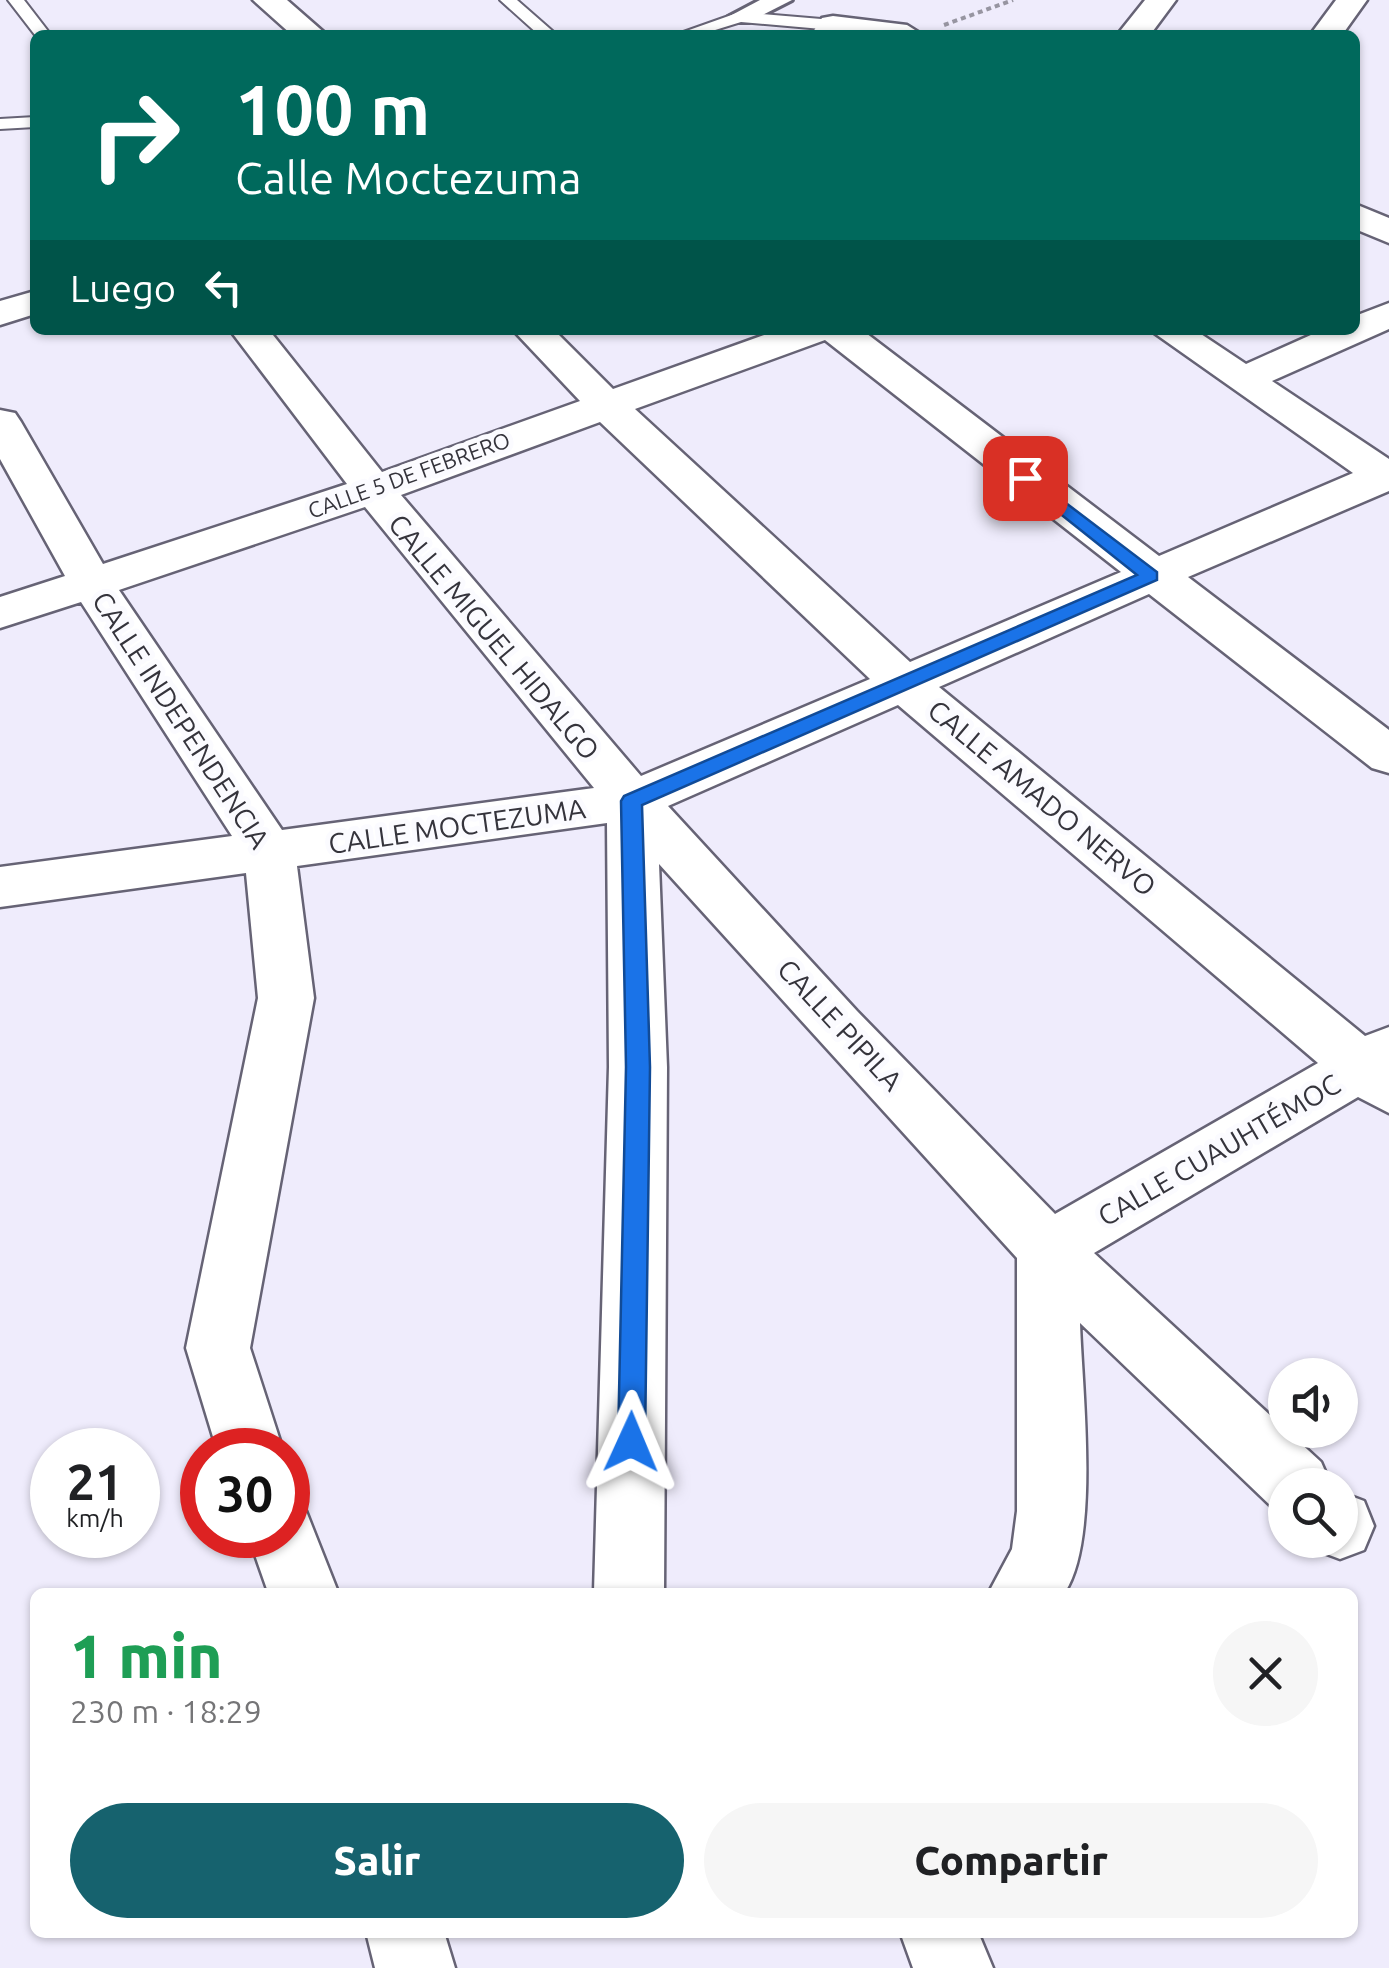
<!DOCTYPE html>
<html lang="es">
<head>
<meta charset="utf-8">
<style>
	body { margin:0; font-family:Ubuntu,sans-serif; background:#f6f6f6; color:#202124; height:100vh; display:flex; flex-direction:column; font-size:38px; white-space:nowrap }
	* { box-sizing:border-box; margin:0 }
	p { font-size:32px; color:#757577 }
	.icon { flex:none; width:55px; height:55px; fill:none; stroke:currentColor; stroke-width:2; stroke-linecap:round; stroke-linejoin:round }
	.map { position:relative; flex:1; overflow:hidden }
	.sheet { position:absolute; left:30px; top:1588px; width:1328px; height:350px; display:flex; flex-direction:column; background:#fff; border-radius:15px; box-shadow:0 2px 8px #0004 }
	.sheet>* { flex:none }
	.hud { position:absolute; left:30px; top:30px; width:1330px; height:305px; border-radius:15px; box-shadow:0 2px 8px #0004; background:#00695c; color:#fff; overflow:hidden }
	.buttons { position:absolute; left:1268px; top:1358px; display:grid; gap:20px }
	.buttons a { display:grid; place-items:center; width:90px; height:90px; border-radius:50%; background:#fff; box-shadow:0 2px 8px #0004; font-size:50px }
	.speed { position:absolute; left:30px; top:1428px; display:flex; gap:20px; font-size:50px; font-weight:700; text-align:center }
	.speed>* { display:grid; place-content:center; width:130px; height:130px; border-radius:50%; background:#fff; box-shadow:0 2px 8px #0004; line-height:1 }
	.speed small { font-size:25px; font-weight:400 }
	.speed .limit { border:15px solid #d22; background:#fff; color:#111 }
	.pin { position:absolute; display:grid; place-items:center; width:85px; height:85px; color:#fff; margin:-42px; border-radius:20px; box-shadow:0 5px 15px #0006 }
	.me { position:absolute; width:110px; margin:-55px; rotate:1deg; stroke-linejoin:round; filter:drop-shadow(0 0 8px #0008) }
	.turn { display:flex; align-items:center; gap:35px; height:210px; padding:0 40px; font-size:45px }
	.turn .icon { width:130px; height:130px; stroke-width:2.5 }
	.turn b { display:block; font-size:70px; line-height:85px }
	.then { display:flex; align-items:center; height:95px; padding:0 40px; background:#0003; gap:20px; font-size:38px }
	.round { display:grid; place-items:center; flex:none; width:105px; height:105px; border-radius:52px; background:#f6f6f6 }
	.headline { display:flex; align-items:center; justify-content:space-between; height:170px; padding:0 40px }
	h1 { font-size:60px; font-weight:800; line-height:75px; color:#1e9e55 }
	.button { display:flex; gap:20px; margin-top:auto; padding:20px 40px }
	.button a { flex:1; height:115px; border-radius:60px; background:#16626e; color:#fff; font-size:40px; font-weight:800; line-height:115px; text-align:center }
	.button a+a { background:#f6f6f6; color:#202124 }
	.map>svg:first-child { display:block }
	.lines { fill:none; stroke-linecap:round; stroke-linejoin:round }
	.service-casing { stroke:#666375; stroke-width:4 }
	.pedestrian-casing { stroke:#666375; stroke-width:6 }
	.minor-casing { stroke:#666375; stroke-width:5 }
	.path { stroke:#9795a1; stroke-width:4; stroke-dasharray:5 4; stroke-linecap:butt }
	.service { fill:#fff; fill-rule:evenodd }
	.pedestrian { fill:#fff; fill-rule:evenodd }
	.minor { fill:#fff; fill-rule:evenodd }
	.route { fill:#1a73e8; stroke:#114b97; stroke-width:2.5 }
	.labels { text-anchor:middle; stroke-width:10; stroke-linejoin:round; paint-order:stroke }
	.far-street-label { font-size:22px; fill:#35343c; stroke:#fbfbff }
	.street-label { font-size:28px; fill:#35343c; stroke:#fbfbff }
</style>
</head>
<body>
<div class="map">
<svg width="1389" height="1968" viewBox="0 0 1389 1968">
	<rect width="100%" height="100%" fill="#efecfc"/>
	<g class="lines">
		<g class="service-casing">
			<path id="service" d="M8 0H24L51 35H35Z
				M500 0H517L557 35H539Z
				M740 12 833 20 841 25 833 30 741 22 699 35H675Z
				M35 117V127L0 129V119Z"/>
		</g>
		<g class="pedestrian-casing">
			<path id="pedestrian" d="M760 0H792L749 22H731L728 17Z"/>
		</g>
		<g class="minor-casing">
			<path id="minor" d="M253 0H287L327 35H292Z
				M1145 0H1176L1150 35H1117Z
				M1336 0H1367L1342 35H1310Z
				M833 16 907 25 923 35H811L822 18Z
				M1355 204 1389 218V243L1355 229Z
				M35 291V314L0 325V301Z
				M1389 303V329L1272 381 1389 459V491L1188 577 1389 730V773L1372 768 1149 594 939 687 1365 1036 1389 1027V1113L1358 1097 1094 1253 1321 1462 1331 1485H1285V1513L1273 1508 1080 1323C1082 1390 1100 1538 1065 1592H989L1012 1549 1017 1511V1258L659 864 667 1067 664 1592H594L609 1067 607 823 297 866 314 998 250 1348 283 1450H217L186 1348 258 998 246 873 0 907V867L232 836 81 602 0 628V597L65 576 0 459V410L15 413 21 422 103 564 347 484 230 330H269L382 472 580 401 513 330H554L613 389 778 330H862L1159 556 1353 473 1150 330H1195L1246 364 1322 330H1355V316ZM825 340 1121 572 910 662 635 409ZM600 422 870 679 641 776 401 495ZM365 507 594 788 282 830 119 590ZM898 705 1318 1063 1055 1214 857 1011 668 806Z
				M1340 1492 1364 1501 1374 1526 1364 1550 1340 1559 1316 1550 1312 1540H1340Z
				M288 1504 306 1511 338 1592H268L248 1535H288Z
				M366 1932H444L455 1968H375Z
				M900 1932H978L993 1968H913Z"/>
		</g>
		<path class="path" d="M944 25 1013 0"/>
		<use href="#service" class="service"/>
		<use href="#pedestrian" class="pedestrian"/>
		<use href="#minor" class="minor"/>
	</g>
	<path class="route" d="M1025 472 1157 572V580L642 805 650 1067 645 1442 641 1451 631 1455 622 1451 618 1442 626 1067 621 801 624 796 1137 575 1019 481 1016 478Z"/>
	<g class="labels">
		<g class="far-street-label">
			<text transform="translate(409 475) rotate(-20)" y="8">CALLE 5 DE FEBRERO</text>
		</g>
		<g class="street-label">
			<text transform="translate(494 637) rotate(50)" y="10">CALLE MIGUEL HIDALGO</text>
			<text transform="translate(181 720) rotate(57)" y="10">CALLE INDEPENDENCIA</text>
			<text transform="translate(1042 798) rotate(40)" y="10">CALLE AMADO NERVO</text>
			<text transform="translate(457 826) rotate(-8)" y="10">CALLE MOCTEZUMA</text>
			<text transform="translate(840 1025) rotate(47)" y="10">CALLE PIPILA</text>
			<text transform="translate(1219 1150) rotate(-30)" y="10">CALLE CUAUHTÉMOC</text>
		</g>
	</g>
</svg>
<div class="buttons">
<a><svg class="icon" aria-label="sound" viewBox="0 0 24 24"><path d="M4 9h4l5-4v14l-5-4H4zM17 9q2 3 0 6"/></svg></a>
<a><svg class="icon" aria-label="search" viewBox="0 0 24 24"><circle cx="10" cy="10" r="6"/><path d="M15 15l6 6"/></svg></a>
</div>
<div class="speed"><div>21<small>km/h</small></div><div class="limit">30</div></div>
<div class="pin" style="left:1025px;top:478px;background:#d93025"><svg class="icon" aria-label="arrive" viewBox="0 0 24 24"><path d="M6 21V4h12l-3 4 3 4H6"/></svg></div>
<svg class="me" style="left:631px;top:1442px" viewBox="-20 -20 40 40"><path d="M0-17L14 15 0 8-14 15z" fill="#1a73e8" stroke="#fff" stroke-width="4"/></svg>
<div class="hud">
<div class="turn"><svg class="icon" aria-label="right" viewBox="0 0 24 24"><path d="M7 20v-9h11M14 6l5 5-5 5"/></svg><div><b>100 m</b>Calle Moctezuma</div></div>
<div class="then">Luego<svg class="icon" aria-label="left" viewBox="0 0 24 24"><path d="M17 20v-9H6M10 6l-5 5 5 5"/></svg></div>
</div>
<section class="sheet">
<div class="headline"><div><h1>1 min</h1><p>230 m · 18:29</p></div><a class="round"><svg class="icon" aria-label="close" viewBox="0 0 24 24"><path d="M6 6l12 12M18 6L6 18"/></svg></a></div>
<div class="button"><a>Salir</a><a>Compartir</a></div>
</section>
</div>
</body>
</html>
